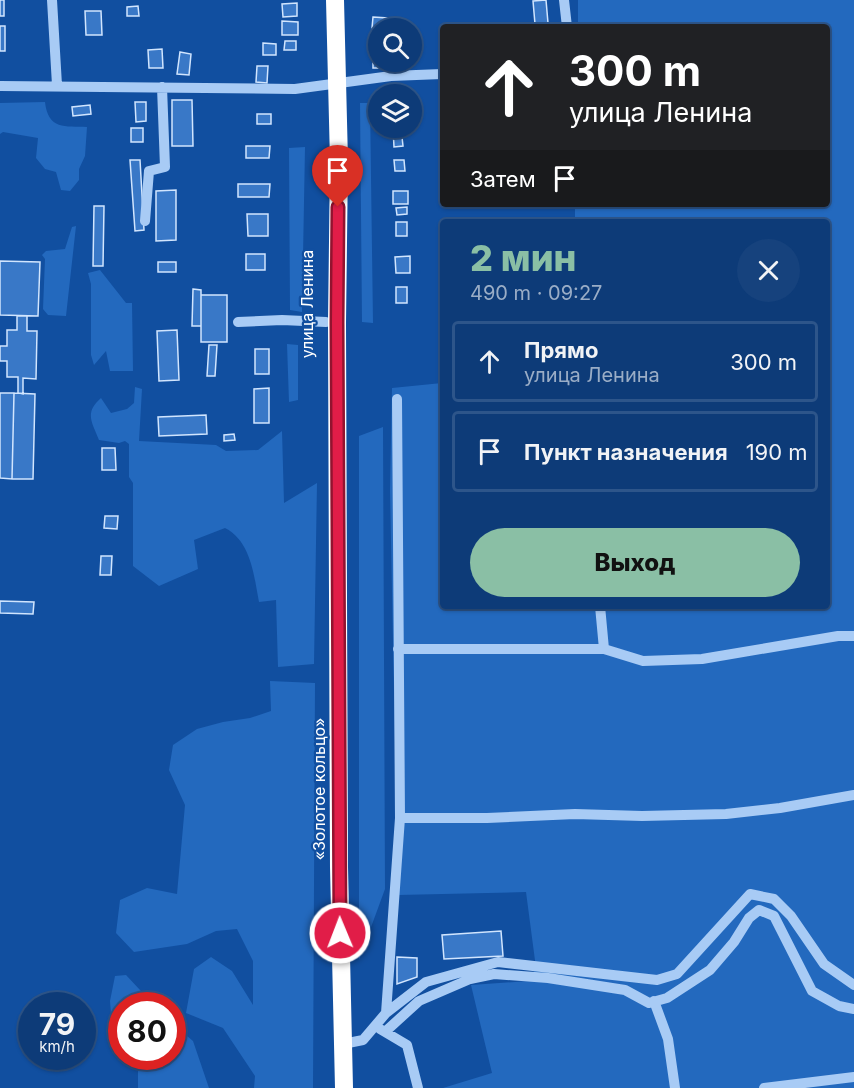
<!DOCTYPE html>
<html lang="ru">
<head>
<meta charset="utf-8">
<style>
	body { margin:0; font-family:Inter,sans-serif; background:#16427d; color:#f1f3f6; height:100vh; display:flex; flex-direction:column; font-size:22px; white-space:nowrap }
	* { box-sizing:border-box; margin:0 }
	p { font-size:20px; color:#9aadc6 }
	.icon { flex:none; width:33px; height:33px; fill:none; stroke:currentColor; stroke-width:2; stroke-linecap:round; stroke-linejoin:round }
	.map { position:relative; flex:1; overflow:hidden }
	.drawer { position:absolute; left:440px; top:219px; width:390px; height:390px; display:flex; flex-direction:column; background:#0d3b78; border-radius:6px; box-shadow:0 2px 4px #0004,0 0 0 2px #2d558a }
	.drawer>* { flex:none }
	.hud { position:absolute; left:440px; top:24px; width:390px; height:183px; border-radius:6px; box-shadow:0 2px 4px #0004,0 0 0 2px #2d558a; background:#202124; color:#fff; overflow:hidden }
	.tools { position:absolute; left:368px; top:18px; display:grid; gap:12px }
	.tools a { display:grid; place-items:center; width:54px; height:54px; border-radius:50%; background:#0d3b78; box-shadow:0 2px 4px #0004,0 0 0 2px #2d558a; font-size:30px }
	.speed { position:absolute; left:18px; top:992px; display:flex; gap:12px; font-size:30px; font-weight:700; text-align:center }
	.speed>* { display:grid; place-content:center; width:78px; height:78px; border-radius:50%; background:#0d3b78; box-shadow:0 2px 4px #0004,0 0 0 2px #2d558a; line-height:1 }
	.speed small { font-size:15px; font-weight:400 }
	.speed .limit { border:9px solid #d22; background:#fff; color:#111 }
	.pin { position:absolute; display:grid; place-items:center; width:51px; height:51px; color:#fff; margin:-62px -26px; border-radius:50% 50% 50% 0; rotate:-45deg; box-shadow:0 0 6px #0007 }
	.pin .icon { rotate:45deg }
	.me { position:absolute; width:66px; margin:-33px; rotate:359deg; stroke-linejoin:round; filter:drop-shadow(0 0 4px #0008) }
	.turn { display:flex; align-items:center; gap:21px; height:126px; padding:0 30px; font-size:27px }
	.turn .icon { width:78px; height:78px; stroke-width:2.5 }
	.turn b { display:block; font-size:42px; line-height:51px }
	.then { display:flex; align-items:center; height:57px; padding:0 30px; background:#0003; gap:12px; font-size:22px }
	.round { display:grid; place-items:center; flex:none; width:63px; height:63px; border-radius:32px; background:#16427d }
	.headline { display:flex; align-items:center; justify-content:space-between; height:102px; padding:0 30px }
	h1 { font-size:36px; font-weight:800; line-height:45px; color:#8abfa5 }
	.button { display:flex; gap:12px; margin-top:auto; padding:12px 30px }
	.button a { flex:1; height:69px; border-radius:36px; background:#8abfa5; color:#111; font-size:24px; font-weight:800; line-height:69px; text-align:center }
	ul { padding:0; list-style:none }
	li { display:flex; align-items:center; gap:18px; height:81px; margin:0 12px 9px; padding:0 18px; border:3px solid #2d558a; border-radius:6px }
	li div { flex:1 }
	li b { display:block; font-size:22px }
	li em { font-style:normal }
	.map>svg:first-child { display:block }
	.green { fill:#2369be }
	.building { fill:#3978c7; stroke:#d1e5fe; stroke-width:1.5 }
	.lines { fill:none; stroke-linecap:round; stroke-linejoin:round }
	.minor { stroke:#a8cbf5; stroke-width:10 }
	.highway { stroke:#fff; stroke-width:18 }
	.route-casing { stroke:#92132f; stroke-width:15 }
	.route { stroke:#e11d48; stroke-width:10 }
	.labels { text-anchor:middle; stroke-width:4.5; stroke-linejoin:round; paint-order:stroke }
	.street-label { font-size:16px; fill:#fff; stroke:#114fa0 }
</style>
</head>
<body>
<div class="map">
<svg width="854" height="1088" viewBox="0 0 854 1088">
	<rect width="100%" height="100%" fill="#114fa0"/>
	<path class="green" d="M578 0H854V1088H443L492 1073 471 985 529 981 536 968 526 892 398 895 390 490 392 388 442 383V606H826V222H575V204H826V27H578Z
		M45 102C48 130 65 126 87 127L85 156 79 169V180L70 191 61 190 56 172 45 169 36 158 38 138 3 132 0 134V103Z
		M360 103H370L373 323 362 322Z
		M305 147 302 312 290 310 289 148Z
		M76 226 66 316 48 315 43 309 45 259 42 255 46 251 65 249 72 227Z
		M100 270 126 303H132L133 371H110L106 351 94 365 91 355V284L88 273Z
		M287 344 298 345V400L289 402Z
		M135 387 142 389 139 441 216 445 226 451 258 450 282 431 284 503 317 483 314 664 278 667 276 600 259 602C254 576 251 541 225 528L194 540 198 569 159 586 133 566V483L129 477V444L125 441 119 443 99 440C92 422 84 413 101 398L111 413 127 409 134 403Z
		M383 427 385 889 359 960V436Z
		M270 681 315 683 313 1088H254L255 1076 223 1028 186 1013 194 969 211 957 232 971 253 1005V961L237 929 216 931 187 944 134 952 116 933 120 900 147 888 177 894 185 805 169 770 173 745 197 729 223 722 250 718 271 711Z
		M126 975 154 1005H122L121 1033 112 1028 110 1001 115 976Z
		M173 1031 187 1036 193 1041 209 1088H138V1067L147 1056H172Z"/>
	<path class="building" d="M0 0H4V16H0Z
		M546 0 548 23 535 24 533 1Z
		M297 3V16L283 17 282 4Z
		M138 6 139 16H127V7Z
		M85 11H101L102 35H86Z
		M373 17 388 18 387 28H372Z
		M282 21 298 22V35H282Z
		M0 26H5V51H0Z
		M285 41H296V50H284Z
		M263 43 276 44V55H263Z
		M162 49 163 68H149L148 50Z
		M180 52 191 54 189 75 177 74Z
		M373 52H378V62H398V68H373Z
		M257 66H268L267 83 256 82Z
		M172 100H192L193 146H172Z
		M135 102H146V121L136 122Z
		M90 105 91 114 73 116 72 107Z
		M257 114H271V124H257Z
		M131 128H143V142H131Z
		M393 128H401L403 146 394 147Z
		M246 146H270L269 158H246Z
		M130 160H140L144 230 135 231Z
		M394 160H404L405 171H395Z
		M238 184H270L269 197H238Z
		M176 190V240L156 241V191Z
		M393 191H408V204H393Z
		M94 206H104L103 266H93Z
		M407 207V214L397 215 396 208Z
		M247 214H268V236H248Z
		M396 222H407V236H396Z
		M246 254H265V270H246Z
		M410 256V273H396L395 257Z
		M0 261 40 262 38 316 0 315Z
		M158 262H176V272H158Z
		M396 287H407V303H396Z
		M193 289 201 290V326H192Z
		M201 295H227V342H201Z
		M17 316H27V331H37L36 379 23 378V394L18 393V377H7V361H0V346H7V330H17Z
		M177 330 179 380 159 381 157 331Z
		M209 345H217L215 376H207Z
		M255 349H269V374H255Z
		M269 388V423H254V389Z
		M0 393H14L12 479 0 478Z
		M14 393 35 394 33 479H12Z
		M206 415 207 434 159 436 158 417Z
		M234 434 235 440 224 441V435Z
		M102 448H115L116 470H102Z
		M105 516H118L117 529 104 528Z
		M101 556H112L111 575H100Z
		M0 601 34 602 33 614 0 613Z
		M501 931 503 956 444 959 442 935Z
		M397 957 417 958V977L397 984Z"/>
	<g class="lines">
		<path class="minor" d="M52 0 57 85
			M564 0 567 27
			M0 86 295 89 391 76 442 74
			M145 221 149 171 165 167 162 87
			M238 322 282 320 326 322
			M398 649H604L600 606
			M604 649 643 661 702 659 838 636H854
			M400 818H487L575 814 642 816 726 814 780 808 854 795
			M654 1001 668 1039 675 1088
			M386 1013 400 818 397 399
			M380 1029 407 1045 418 1088
			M386 1031 419 1001 470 979 494 974 548 978 625 990 649 1003 667 998 710 970 734 942 749 918 759 910 774 916 812 991 839 1006 854 1009
			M343 1044 363 1040 386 1013 426 982 498 962 657 980 677 974 750 894 774 899 791 916 824 964 854 985
			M764 1088 854 1077"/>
		<path class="highway" d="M335 0 339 161 337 323 339 867 344 1088"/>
	</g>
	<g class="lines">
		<g class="route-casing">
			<path id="route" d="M338 207 337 323 340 933"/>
		</g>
		<use href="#route" class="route"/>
	</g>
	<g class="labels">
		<g class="street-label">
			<text transform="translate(307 304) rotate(-90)" y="6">улица Ленина</text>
			<text transform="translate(319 789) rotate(-90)" y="6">«Золотое кольцо»</text>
		</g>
	</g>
</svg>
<div class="tools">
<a><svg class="icon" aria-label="search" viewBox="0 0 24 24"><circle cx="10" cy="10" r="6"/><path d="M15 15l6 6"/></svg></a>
<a><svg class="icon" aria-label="layers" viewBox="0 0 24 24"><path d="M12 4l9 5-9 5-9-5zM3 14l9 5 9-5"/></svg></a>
</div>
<div class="speed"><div>79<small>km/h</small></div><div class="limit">80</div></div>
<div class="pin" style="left:338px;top:207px;background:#d93025"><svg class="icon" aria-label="arrive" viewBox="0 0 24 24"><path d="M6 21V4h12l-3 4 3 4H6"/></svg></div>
<svg class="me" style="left:340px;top:933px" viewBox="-20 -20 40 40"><circle r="17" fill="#e11d48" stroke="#fff" stroke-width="3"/><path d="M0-11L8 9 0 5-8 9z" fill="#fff"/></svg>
<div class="hud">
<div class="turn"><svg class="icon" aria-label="ahead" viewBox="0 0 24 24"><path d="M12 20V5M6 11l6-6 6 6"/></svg><div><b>300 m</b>улица Ленина</div></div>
<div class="then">Затем<svg class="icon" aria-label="arrive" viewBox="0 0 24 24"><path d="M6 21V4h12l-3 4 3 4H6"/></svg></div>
</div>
<section class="drawer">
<div class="headline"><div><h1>2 мин</h1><p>490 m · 09:27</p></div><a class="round"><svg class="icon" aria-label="close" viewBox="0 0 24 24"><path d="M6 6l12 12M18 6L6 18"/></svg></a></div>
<ul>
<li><svg class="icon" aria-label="ahead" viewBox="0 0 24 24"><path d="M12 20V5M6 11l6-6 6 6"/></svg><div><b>Прямо</b><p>улица Ленина</p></div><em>300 m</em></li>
<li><svg class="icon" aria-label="arrive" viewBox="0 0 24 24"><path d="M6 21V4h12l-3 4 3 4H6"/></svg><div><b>Пункт назначения</b></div><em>190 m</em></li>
</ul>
<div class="button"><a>Выход</a></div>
</section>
</div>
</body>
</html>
